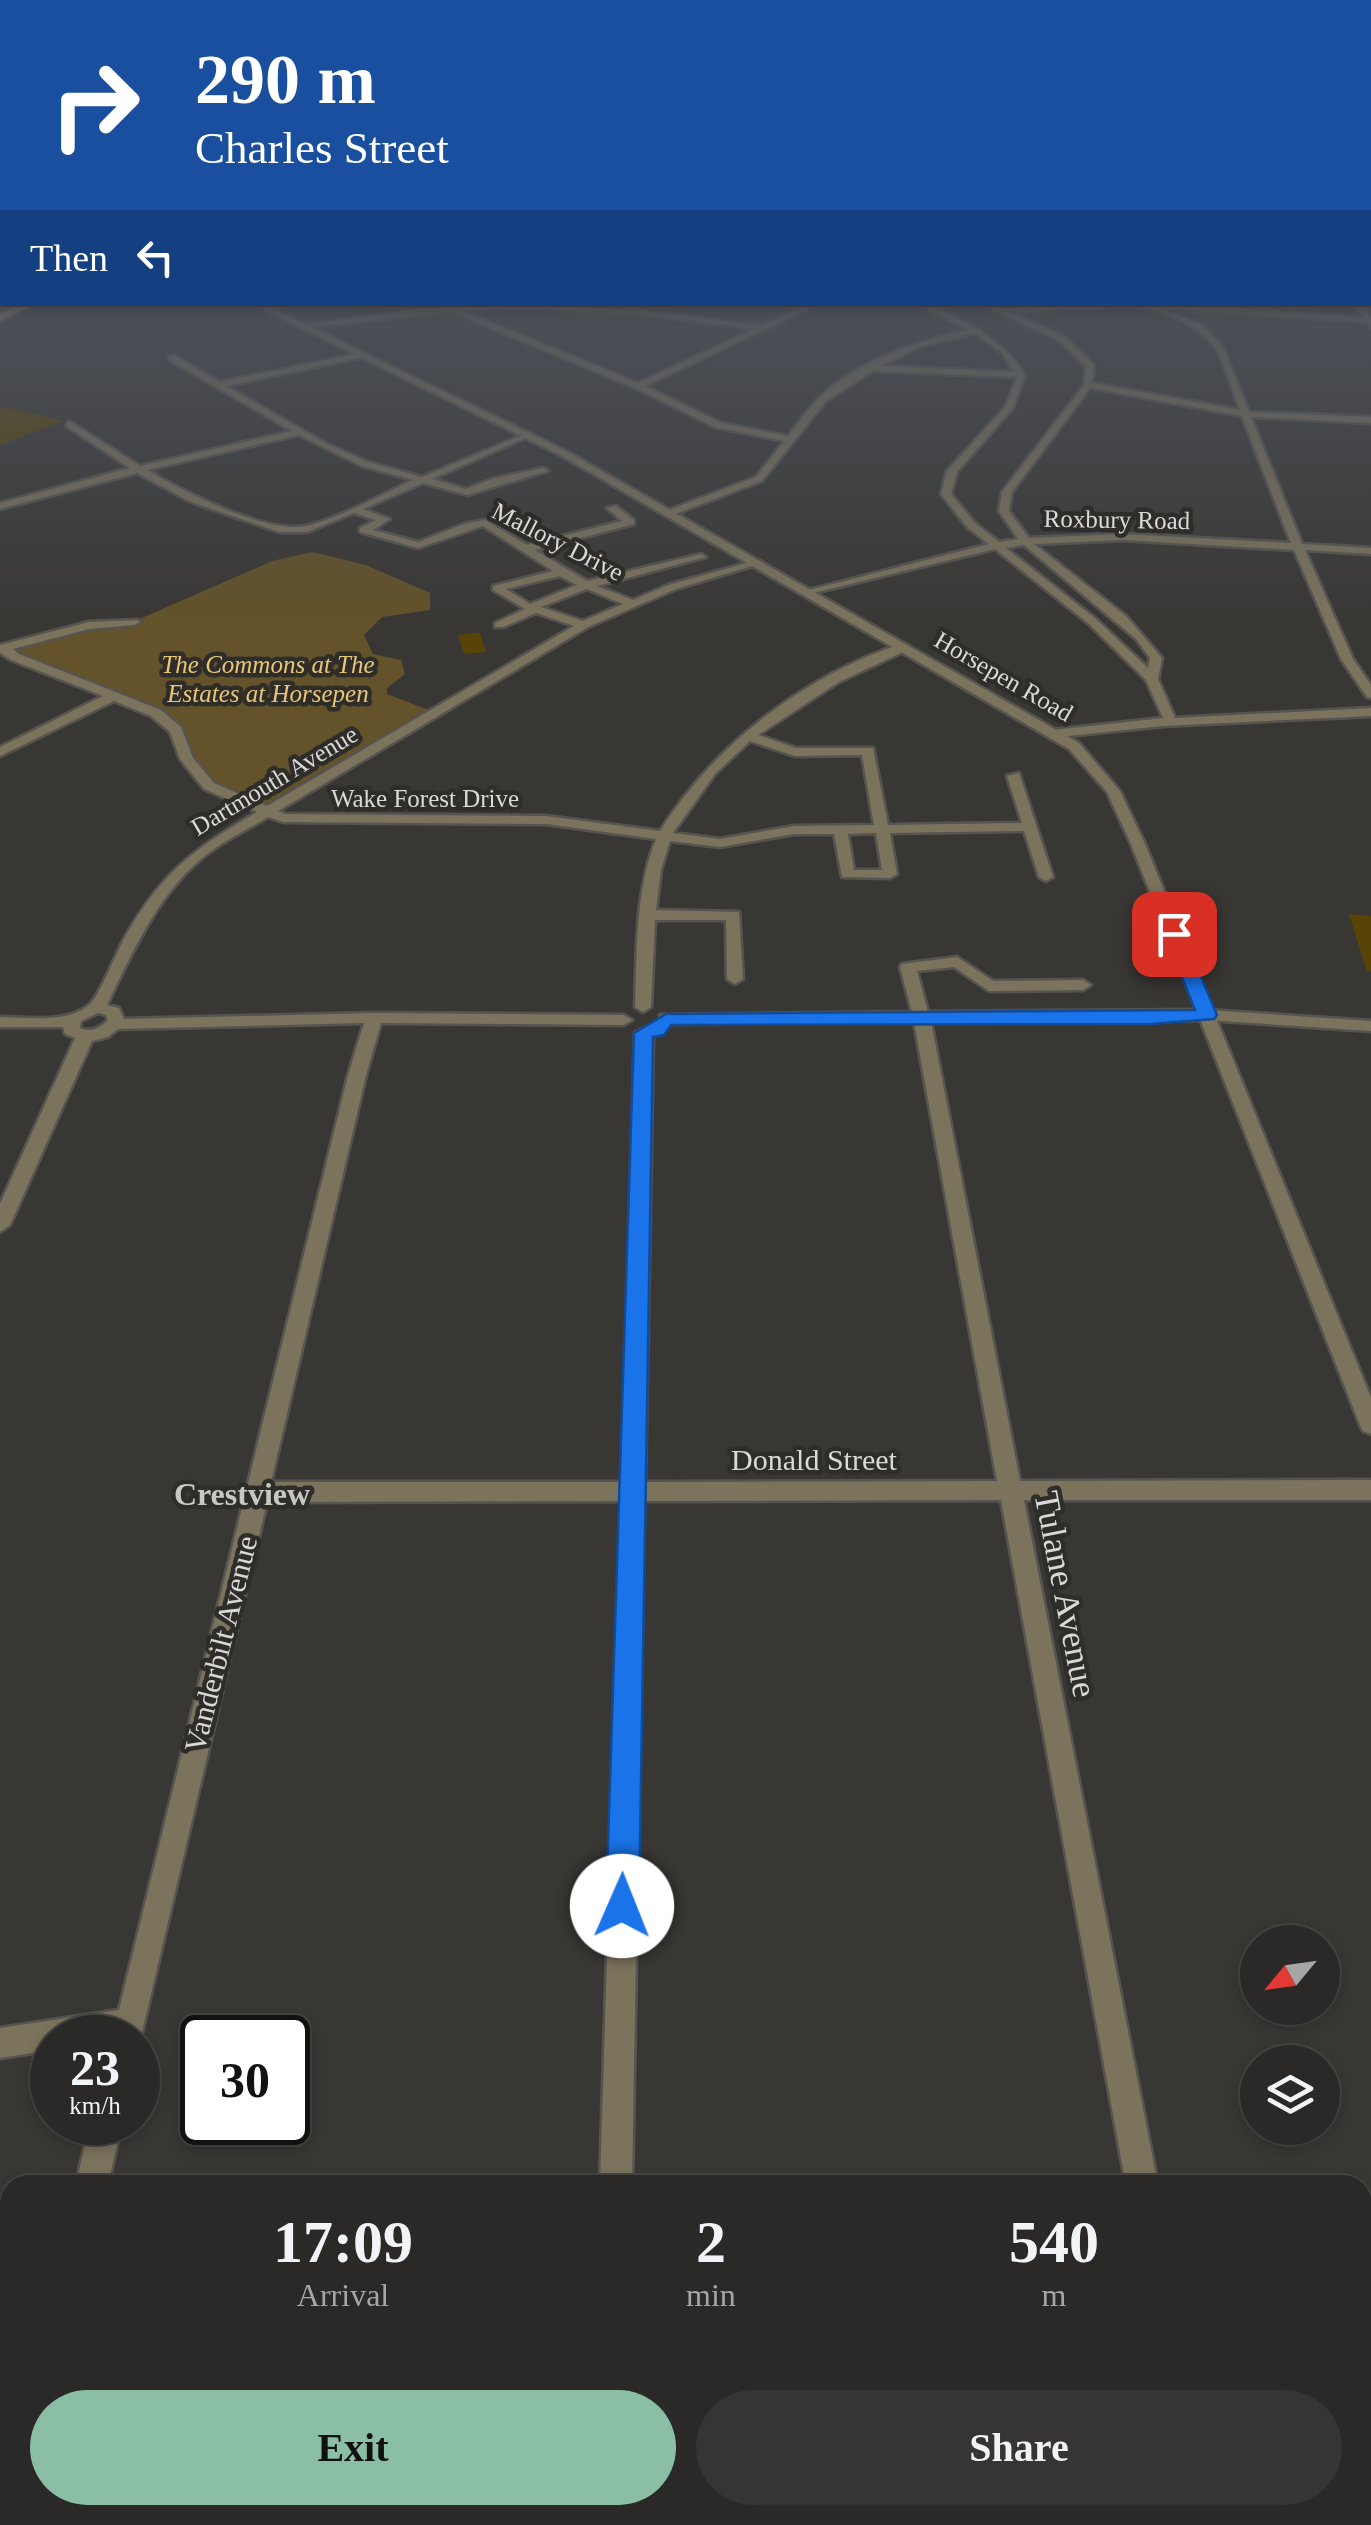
<!DOCTYPE html>
<html lang="en">
<head>
<meta charset="utf-8">
<style>
	body { margin:0; font-family:Georgia,serif; background:#373533; color:#f1f3f6; height:100vh; display:flex; flex-direction:column; font-size:38px; white-space:nowrap }
	* { box-sizing:border-box; margin:0 }
	p { font-size:32px; color:#a6a6a7 }
	.icon { flex:none; width:55px; height:55px; fill:none; stroke:currentColor; stroke-width:2; stroke-linecap:round; stroke-linejoin:round }
	.map { position:relative; flex:1; overflow:hidden }
	.sheet { position:absolute; left:0px; top:2175px; width:1372px; height:350px; display:flex; flex-direction:column; background:#2b2927; border-radius:30px 30px 0 0; box-shadow:0 5px 15px #0003,0 0 0 2px #474544 }
	.sheet>* { flex:none }
	.banner { position:absolute; left:0px; top:0px; width:1372px; height:305px; box-shadow:0 5px 15px #0003,0 0 0 2px #474544; background:#1a4fa0; color:#fff; overflow:hidden }
	.needle { width:65px; rotate:241deg }
	.fabs { position:absolute; left:1240px; top:1925px; display:grid; gap:20px }
	.fabs a { display:grid; place-items:center; width:100px; height:100px; border-radius:50%; background:#2b2927; box-shadow:0 5px 15px #0003,0 0 0 2px #474544; font-size:50px }
	.speed { position:absolute; left:30px; top:2015px; display:flex; gap:20px; font-size:50px; font-weight:700; text-align:center }
	.speed>* { display:grid; place-content:center; width:130px; height:130px; border-radius:50%; background:#2b2927; box-shadow:0 5px 15px #0003,0 0 0 2px #474544; line-height:1 }
	.speed small { font-size:25px; font-weight:400 }
	.speed .limit { border:5px solid #111; border-radius:15px; background:#fff; color:#111 }
	.pin { position:absolute; display:grid; place-items:center; width:85px; height:85px; color:#fff; margin:-42px; border-radius:20px; box-shadow:0 5px 15px #0006 }
	.me { position:absolute; width:110px; margin:-55px; rotate:1deg; stroke-linejoin:round; filter:drop-shadow(0 0 8px #0008) }
	.turn { display:flex; align-items:center; gap:35px; height:210px; padding:0 30px; font-size:45px }
	.turn .icon { width:130px; height:130px; stroke-width:2.5 }
	.turn b { display:block; font-size:70px; line-height:85px }
	.then { display:flex; align-items:center; height:95px; padding:0 30px; background:#0003; gap:20px; font-size:38px }
	.eta { display:flex; justify-content:space-evenly; align-items:center; height:170px; text-align:center }
	.eta b { font-size:60px; font-weight:700; line-height:70px }
	.button { display:flex; gap:20px; margin-top:auto; padding:20px 30px }
	.button a { flex:1; height:115px; border-radius:60px; background:#8abfa5; color:#111; font-size:40px; font-weight:700; line-height:115px; text-align:center }
	.button a+a { background:#373533; color:#f1f3f6 }
	.map>svg:first-child { display:block }
	.green { fill:#63522a }
	.building { fill:#594407 }
	.lines { fill:none; stroke-linecap:round; stroke-linejoin:round }
	.minor-casing { stroke:#565451; stroke-width:5 }
	.tertiary-casing { stroke:#565451; stroke-width:5 }
	.primary-casing { stroke:#565451; stroke-width:5 }
	.minor { fill:#7c735c; fill-rule:evenodd }
	.tertiary { fill:#7c735c; fill-rule:evenodd }
	.primary { fill:#c0ac7e; fill-rule:evenodd }
	.route { fill:#1a73e8; stroke:#114b97; stroke-width:2.5 }
	.labels { text-anchor:middle; stroke-width:9; stroke-linejoin:round; paint-order:stroke }
	.far-street-label { font-size:25px; fill:#dad9d7; stroke:#2f2d2a }
	.far-park-label { font-size:25px; font-style:italic; fill:#e8c675; stroke:#2f2d2a }
	.street-label { font-size:30px; fill:#dad9d7; stroke:#2f2d2a }
	.neighbourhood-label { font-size:32px; font-weight:bold; fill:#c9c7c2; stroke:#2f2d2a }
	.near-street-label { font-size:35px; fill:#dad9d7; stroke:#2f2d2a }
</style>
</head>
<body>
<div class="map">
<svg width="1371" height="2525" viewBox="0 0 1371 2525">
	<rect width="100%" height="100%" fill="#393734"/>
	<path class="green" d="M312 552 366 565 430 593V610L382 617 364 635 373 654 401 660 405 674 387 688V694L434 712 262 812 217 790 161 717 0 650 97 623 135 621 272 561Z"/>
	<path class="building" d="M0 406 63 421 0 445Z
		M474 633H480L486 652 464 654 458 635Z
		M1349 914 1371 916V971L1367 972Z"/>
	<g class="lines">
		<g class="minor-casing">
			<path id="minor" d="M1370 297H1371V301H1370Z
				M813 302H823L645 386 721 423 788 436C798 424 807 410 818 399 857 360 917 342 969 330L914 302H924C965 321 1000 337 1025 375L1013 408 957 472 951 494 975 523 999 542 1018 539 999 511 1002 492 1084 385 1086 366 1058 340 977 302H987L1002 309 1151 302 1371 318V322L1164 309 1203 326 1223 347 1249 412 1371 417V423L1251 417 1302 544 1371 548V554L1305 550 1353 659 1371 685V698L1367 697 1341 659 1294 550 1123 540 1034 544 1126 616 1162 658 1158 679 1175 718 1371 708V716L1163 726 1058 737 1051 733 1053 730 1163 718 1146 680 1088 623 995 549 805 595V591L989 544 967 527 941 494 947 471 1005 407 1017 377 873 371 826 401 762 481 670 516 666 511 756 477 784 441 715 427 633 387 452 312 302 328 298 326 417 309 532 305 647 311 762 326ZM1127 306C1158 308 1200 322 1217 351 1227 368 1232 391 1240 410L1092 383 1094 365 1064 336 1011 313ZM532 309 647 315 755 329 638 383 461 311ZM975 333 1002 353 1014 372 881 366 919 347ZM1090 388 1242 416 1291 543 1123 534 1029 538 1009 511 1012 492ZM1024 545 1136 639 1150 658 1148 668 1096 619 1006 548Z
				M361 353 364 357 226 386 327 444 368 462 422 477 530 432V436L432 479 466 489 492 479 543 468 548 471 467 495 423 483 363 509 390 519 373 530 418 542 464 524 485 520 527 545 622 521 607 508 616 506 634 520V524L535 550 587 581 701 554 706 557 597 586 633 600 668 585 757 560 762 563 676 589 588 627 278 811 285 814 546 816 660 831C715 744 804 676 903 643L909 647 907 650 839 682 758 735 796 748H873L888 825 1022 823 1007 776 1019 773 1053 877 1046 881 1039 877 1024 831 890 833 897 874 890 878 842 877 834 834H794L720 847 670 841 661 870 656 910 739 912 743 979 735 984 727 979 726 920H655L651 1007 643 1012 635 1007C637 952 635 891 656 839L546 824 283 822 268 817C250 828 231 837 214 849 161 886 134 949 107 1005L119 1008 124 1019 374 1013 624 1015 632 1020 624 1025 381 1023 366 1075 271 1482H622L635 1033 644 1028 653 1033 645 1482 997 1481 914 1022 666 1024 660 1023V1015L912 1012 900 967 902 964 957 957 993 981 1083 980 1091 985 1083 990 989 991 954 967 917 971 928 1012 1207 1010 1371 1021V1031L1207 1020 931 1022 1020 1481 1371 1480V1500H1024L1158 2185H1126L1001 1500 644 1501 632 2185H600L621 1501 267 1502 138 2049V2038H52V2050L0 2058V2028L119 2010 348 1075 364 1023 118 1029 108 1037 92 1041 10 1225 0 1232V1204L75 1038 65 1034 63 1027H0V1017C27 1017 67 1024 89 1005 99 997 117 951 125 937 162 872 194 849 257 812L204 789 180 759 170 732 151 716 114 701 0 756V747L103 696 11 660 0 653V645L89 622 138 620 140 622 134 625 89 629 13 649 19 654 161 710 181 727 193 758 214 783 267 806 574 626 536 613 503 627H495V623L525 609 493 590V586L553 571 483 526 418 548 360 532V528L376 520 354 513 307 532H279L191 502 137 473 0 509V503L130 468 66 426 69 421 140 466 292 431 169 360V356H175L220 382ZM299 435 362 466 413 480C383 494 337 519 306 526 266 534 182 491 147 470ZM560 576 577 585 530 604 506 589ZM587 589 623 604 583 621 541 607ZM750 741 795 756 862 755 874 825 794 826 720 839 673 833 715 774ZM876 833 882 870H854L848 834ZM98 1013 106 1015 108 1020C100 1028 91 1033 80 1028L81 1021Z
				M90 2122H122L108 2185H76Z
				M1371 2303V2337L1362 2340V2306Z
				M10 2498V2515H31L29 2525H0V2502Z
				M593 2515H629V2525H593Z
				M792 2515H852L848 2525H788Z"/>
		</g>
		<g class="tertiary-casing">
			<path id="tertiary" d="M1370 286H1371V291H1370Z
				M249 302H259L568 452 1079 743 1120 791 1145 844 1371 1398V1434L1363 1431 1360 1425 1131 844 1107 792 1069 749 562 456Z
				M1353 302H1360L1371 319V327Z"/>
		</g>
		<g class="primary-casing">
			<path id="primary" d="M26 302H39L0 321V314Z"/>
		</g>
		<use href="#minor" class="minor"/>
		<use href="#tertiary" class="tertiary"/>
		<use href="#primary" class="primary"/>
	</g>
	<linearGradient id="sky" x2="0" y2="1"><stop stop-color="#1f1e1d"/><stop offset="0.43" stop-color="#4e535c"/><stop offset="1" stop-color="#4e535c" stop-opacity="0"/></linearGradient>
	<rect width="1371" height="624" fill="url(#sky)"/>
	<path class="route" d="M1174 929 1183 934 1217 1015 1214 1019 1152 1024 671 1025 664 1035 653 1037 639 1906 634 1918 622 1923 611 1918 606 1906 634 1033 666 1014 1195 1010 1165 934Z"/>
	<g class="labels">
		<g class="far-street-label">
			<text transform="translate(1117 519) rotate(1)" y="9">Roxbury Road</text>
			<text transform="translate(558 541) rotate(27)" y="9">Mallory Drive</text>
			<text transform="translate(1004 676) rotate(30)" y="9">Horsepen Road</text>
			<text transform="translate(274 780) rotate(-31)" y="9">Dartmouth Avenue</text>
			<text x="425" y="807">Wake Forest Drive</text>
		</g>
		<g class="far-park-label">
			<text x="268" y="673">The Commons at The<tspan x="268" dy="29">Estates at Horsepen</tspan></text>
		</g>
		<g class="street-label">
			<text x="814" y="1470">Donald Street</text>
			<text transform="translate(221 1644) rotate(-76)" y="10">Vanderbilt Avenue</text>
		</g>
		<g class="neighbourhood-label">
			<text x="242" y="1505">Crestview</text>
		</g>
		<g class="near-street-label">
			<text transform="translate(1066 1594) rotate(79)" y="12">Tulane Avenue</text>
		</g>
	</g>
</svg>
<div class="fabs">
<a><svg class="needle" viewBox="-14 -14 28 28"><path d="M0-13l5 13h-10z" fill="#e53935"/><path d="M0 13l5-13h-10z" fill="#a6a6a7"/></svg></a>
<a><svg class="icon" aria-label="layers" viewBox="0 0 24 24"><path d="M12 4l9 5-9 5-9-5zM3 14l9 5 9-5"/></svg></a>
</div>
<div class="speed"><div>23<small>km/h</small></div><div class="limit">30</div></div>
<div class="pin" style="left:1174px;top:934px;background:#d93025"><svg class="icon" aria-label="arrive" viewBox="0 0 24 24"><path d="M6 21V4h12l-3 4 3 4H6"/></svg></div>
<svg class="me" style="left:622px;top:1906px" viewBox="-20 -20 40 40"><circle r="19" fill="#fff"/><path d="M0-13L10 11 0 6-10 11z" fill="#1a73e8"/></svg>
<div class="banner">
<div class="turn"><svg class="icon" aria-label="right" viewBox="0 0 24 24"><path d="M7 20v-9h11M14 6l5 5-5 5"/></svg><div><b>290 m</b>Charles Street</div></div>
<div class="then">Then<svg class="icon" aria-label="left" viewBox="0 0 24 24"><path d="M17 20v-9H6M10 6l-5 5 5 5"/></svg></div>
</div>
<section class="sheet">
<div class="eta">
<div><b>17:09</b><p>Arrival</p></div>
<div><b>2</b><p>min</p></div>
<div><b>540</b><p>m</p></div>
</div>
<div class="button"><a>Exit</a><a>Share</a></div>
</section>
</div>
</body>
</html>
